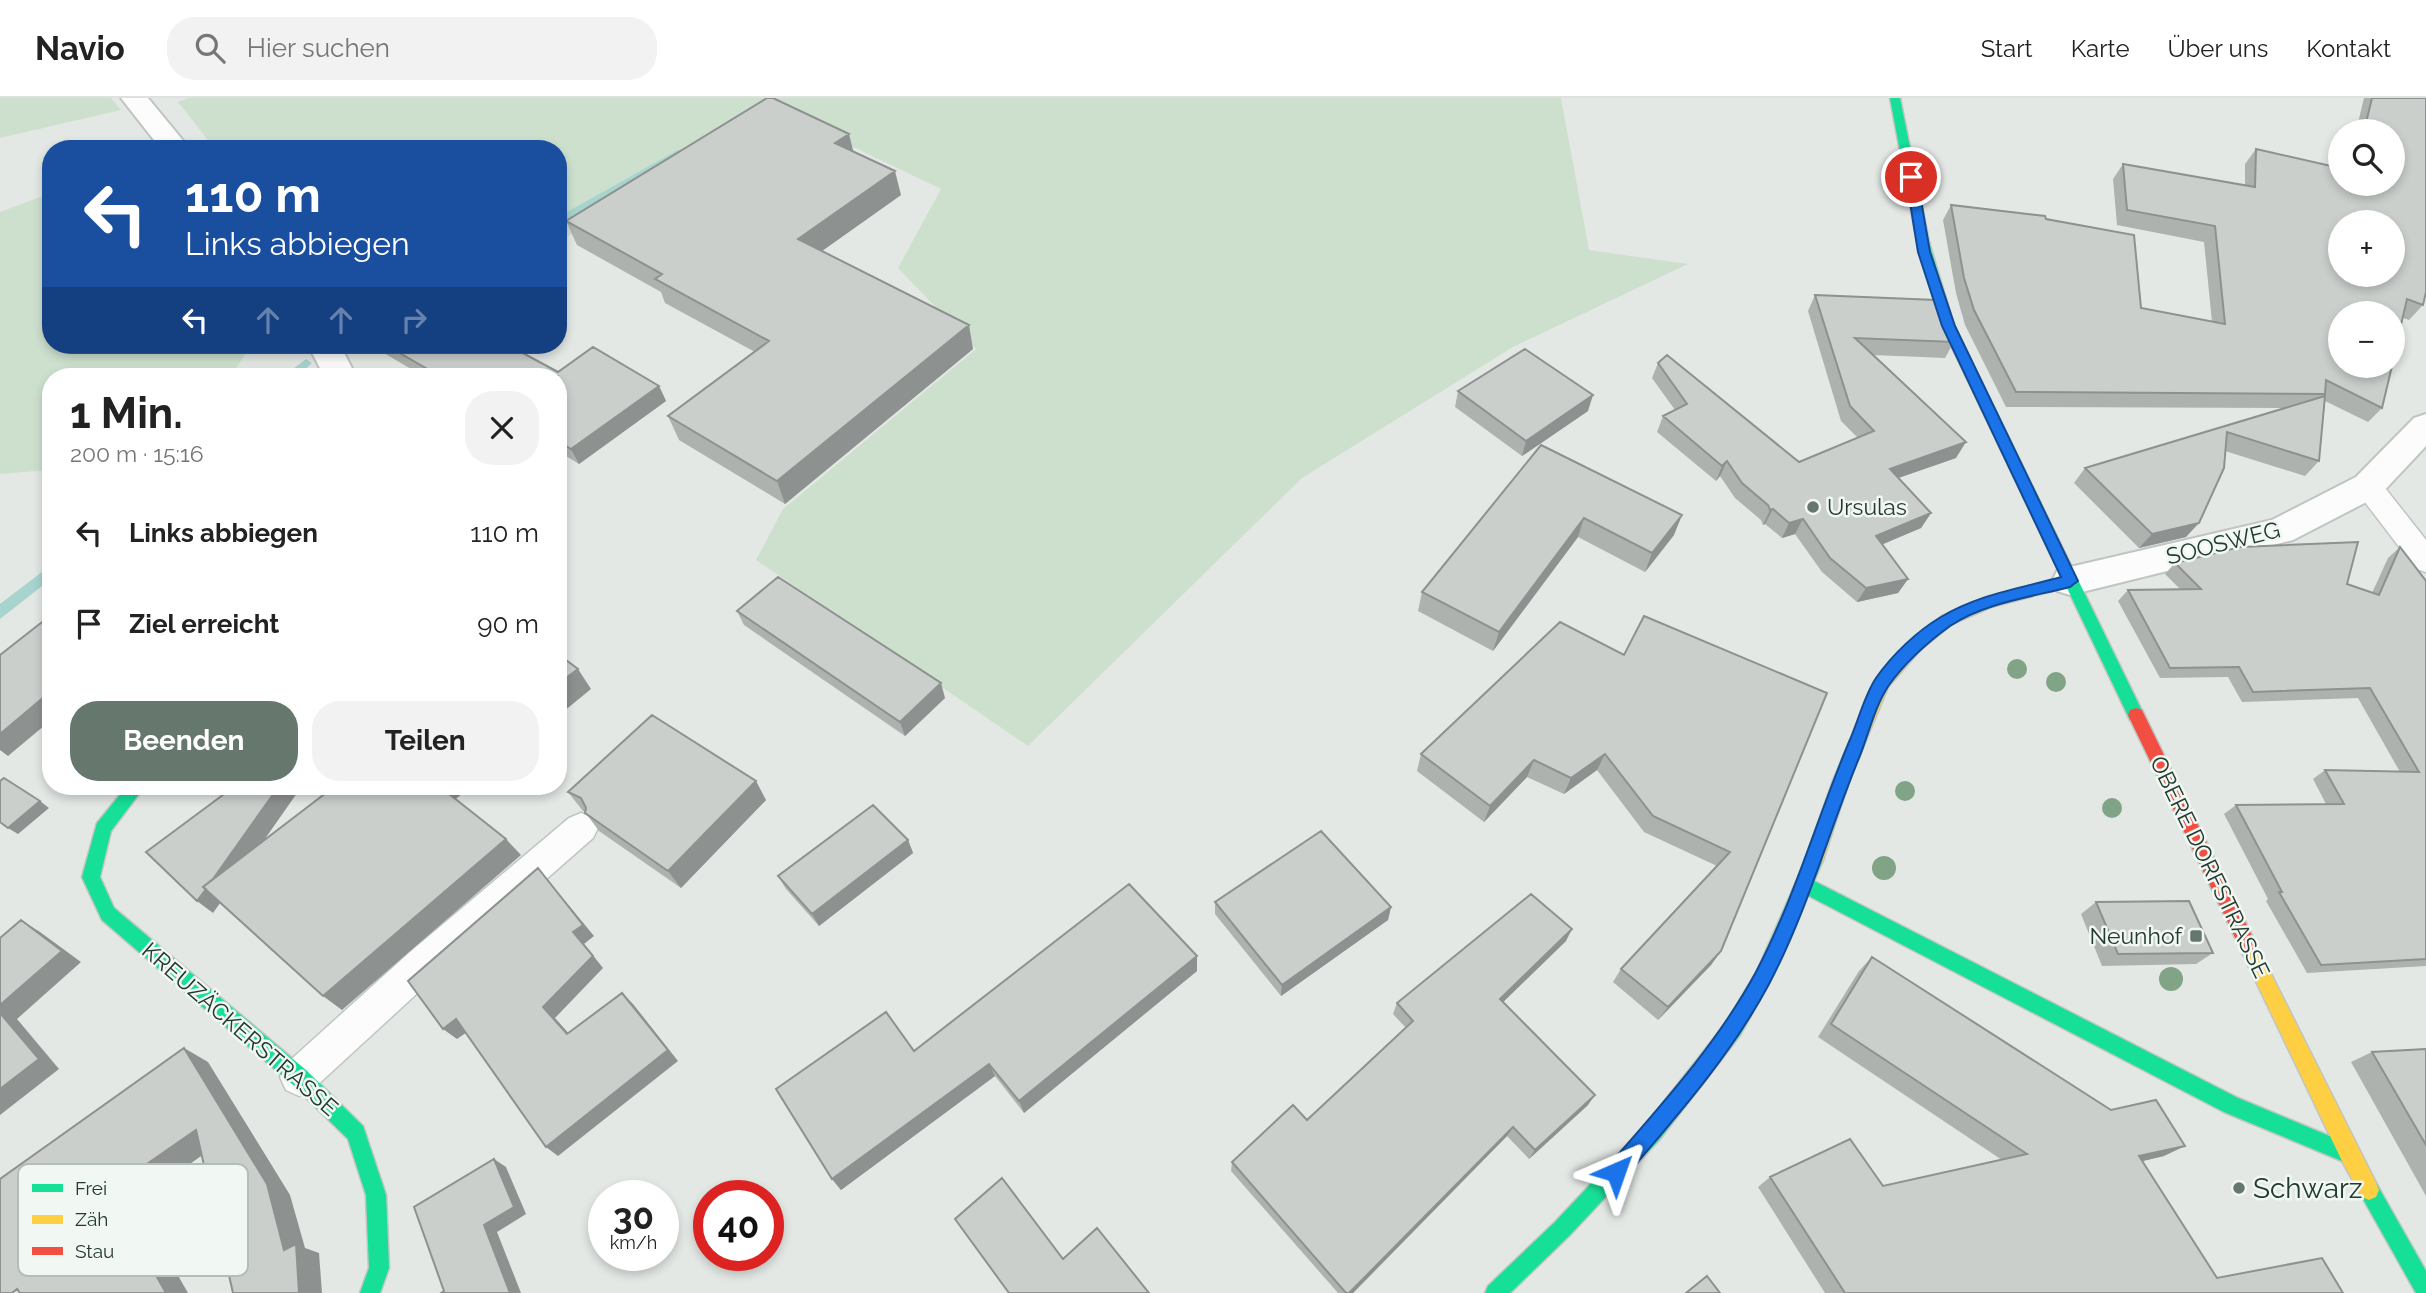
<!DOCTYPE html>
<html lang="de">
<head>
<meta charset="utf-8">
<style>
	body { margin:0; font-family:Raleway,sans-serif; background:#f2f2f2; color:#222; height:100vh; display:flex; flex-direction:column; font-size:26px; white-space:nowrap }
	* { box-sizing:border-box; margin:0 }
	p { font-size:23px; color:#767676 }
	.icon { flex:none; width:38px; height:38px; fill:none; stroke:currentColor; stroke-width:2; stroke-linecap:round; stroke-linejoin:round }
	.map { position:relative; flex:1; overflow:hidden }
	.sheet { position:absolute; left:42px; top:270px; width:525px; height:427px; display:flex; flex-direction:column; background:#fff; border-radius:28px; box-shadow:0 4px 10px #0003 }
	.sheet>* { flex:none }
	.banner { position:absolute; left:42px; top:42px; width:525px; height:214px; border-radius:28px; box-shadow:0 4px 10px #0003; background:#1a4fa0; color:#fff; overflow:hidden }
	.tools { position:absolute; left:2328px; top:21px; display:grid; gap:14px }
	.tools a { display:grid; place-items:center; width:77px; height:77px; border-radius:50%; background:#fff; box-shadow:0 4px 10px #0003; font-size:35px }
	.speed { position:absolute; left:588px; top:1082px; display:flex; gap:14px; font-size:35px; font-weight:700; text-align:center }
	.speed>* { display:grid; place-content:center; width:91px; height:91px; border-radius:50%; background:#fff; box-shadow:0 4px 10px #0003; line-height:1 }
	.speed small { font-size:18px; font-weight:400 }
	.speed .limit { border:10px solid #d22; background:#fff; color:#111 }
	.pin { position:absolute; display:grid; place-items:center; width:60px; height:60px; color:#fff; margin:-30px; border:4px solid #fff; border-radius:50%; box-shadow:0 2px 7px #0007 }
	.me { position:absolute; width:77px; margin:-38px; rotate:43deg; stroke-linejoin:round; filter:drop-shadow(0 0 5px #0008) }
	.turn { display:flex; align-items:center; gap:24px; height:147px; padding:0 28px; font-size:32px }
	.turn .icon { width:91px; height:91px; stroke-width:2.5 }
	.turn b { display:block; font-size:49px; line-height:60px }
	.lanes { display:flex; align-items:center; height:66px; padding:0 28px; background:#0003; justify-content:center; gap:35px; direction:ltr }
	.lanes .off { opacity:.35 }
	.round { display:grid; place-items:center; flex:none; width:74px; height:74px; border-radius:28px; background:#f2f2f2 }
	.summary { display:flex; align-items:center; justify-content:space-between; height:119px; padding:0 28px }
	h1 { font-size:42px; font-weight:700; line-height:52px }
	.cta { display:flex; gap:14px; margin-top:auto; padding:14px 28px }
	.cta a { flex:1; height:80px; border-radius:28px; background:#66776e; color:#fff; font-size:28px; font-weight:700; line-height:80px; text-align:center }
	.cta a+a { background:#f2f2f2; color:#222 }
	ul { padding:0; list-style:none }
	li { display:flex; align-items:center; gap:21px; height:91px; padding:0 28px }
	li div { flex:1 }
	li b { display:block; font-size:26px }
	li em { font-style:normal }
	header { display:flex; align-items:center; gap:42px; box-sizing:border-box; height:98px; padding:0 35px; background:#fff; border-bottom:2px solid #e0e0e0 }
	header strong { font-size:33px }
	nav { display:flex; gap:38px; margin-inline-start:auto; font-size:24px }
	.search { width:490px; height:63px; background:#f2f2f2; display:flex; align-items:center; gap:18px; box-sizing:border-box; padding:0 24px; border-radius:28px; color:#767676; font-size:26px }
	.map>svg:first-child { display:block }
	.green { fill:#cde0ce }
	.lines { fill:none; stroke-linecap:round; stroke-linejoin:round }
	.stream { fill:#a7d4cf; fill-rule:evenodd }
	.lane-casing { stroke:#c0c5c2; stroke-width:3 }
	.street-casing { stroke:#c0c5c2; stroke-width:4 }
	.fast-casing { stroke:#c0c6c2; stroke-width:3 }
	.slow-casing { stroke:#c0c6c2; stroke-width:3 }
	.jam-casing { stroke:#c0c6c2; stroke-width:3 }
	.lane { fill:#fbfcfb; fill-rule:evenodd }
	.street { fill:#fbfcfb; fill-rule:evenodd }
	.fast { fill:#16e098; fill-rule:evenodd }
	.slow { fill:#ffcf43; fill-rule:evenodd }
	.jam { fill:#f24e42; fill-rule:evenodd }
	.tree { fill:#81a486 }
	.wall { fill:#aeb2af }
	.shaded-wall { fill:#8d918f }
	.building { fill:#cacfcc; stroke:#8d918f; stroke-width:2; fill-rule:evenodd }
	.route { fill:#1a73e8; stroke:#114b97; stroke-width:2 }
	.poi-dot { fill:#66776e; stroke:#f1f7f3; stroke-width:2.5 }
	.labels { text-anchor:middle; stroke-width:5; stroke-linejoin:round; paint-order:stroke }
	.poi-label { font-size:23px; fill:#233a2e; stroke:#f1f7f3; text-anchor:start }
	.street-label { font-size:23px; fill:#233a2e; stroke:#f1f7f3 }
	.near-poi-label { font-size:28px; fill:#233a2e; stroke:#f1f7f3; text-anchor:start }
	.key { fill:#f1f7f3; stroke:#b3beb8; stroke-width:2 }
	.key-label { font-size:19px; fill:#233a2e }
</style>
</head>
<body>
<header>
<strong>Navio</strong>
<div class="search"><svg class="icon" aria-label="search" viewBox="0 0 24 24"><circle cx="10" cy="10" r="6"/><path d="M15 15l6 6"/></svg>Hier suchen</div>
<nav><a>Start</a><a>Karte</a><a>Über uns</a><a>Kontakt</a></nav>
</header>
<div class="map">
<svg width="2426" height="1195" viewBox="0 0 2426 1195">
	<rect width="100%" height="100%" fill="#e3e8e5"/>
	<path class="green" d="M0 0H111L121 12 0 40Z
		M188 0H1561L1589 152 1688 166 1513 249 1302 380 1028 648 756 462 783 411 976 251 898 170 941 91 776 12 558 144V51H215L178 4Z
		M48 96 51 100V247H251L231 278H51V372L0 376V114Z"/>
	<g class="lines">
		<path class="stream" d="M678 52 684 55 682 57 558 128V119Z
			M306 261 312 265 298 278H284Z
			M51 467V481L0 521V506Z"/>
		<g class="lane-casing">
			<path id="lane" d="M2368 378 2378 381 2426 442V474L2416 471 2358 395 2354 388 2358 381Z
				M581 715 593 720 598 730 593 740 436 878 312 992 299 998 286 992 280 979 286 966 410 854 569 720Z"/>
		</g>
		<g class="street-casing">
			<path id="street" d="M121 0H148L190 51H161Z
				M308 247H340L356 278H324Z
				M2426 316V348L2380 397 2293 442 2070 497 2057 493 2052 483 2057 473 2070 469 2272 422 2356 379 2414 320Z"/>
		</g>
		<g class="fast-casing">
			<path id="fast" d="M1890 0H1900L1929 144 1954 228 2144 617 2142 622H2130L1942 228 1917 144Z
				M127 688H145L111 733 100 779 114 810 306 972 363 1028 386 1097 389 1170 380 1195H360L369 1170 366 1097 348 1041 292 986 102 822 82 779 97 725Z
				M1814 754 1820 757 1823 762 1814 783 2238 1000 2356 1049 2359 1056 2356 1063 2349 1066 2224 1014 1807 797 1769 885 1740 937 1659 1042 1569 1138 1510 1195H1485L1488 1188 1555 1124 1645 1028 1726 925 1757 873 1808 757Z
				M2369 1082 2376 1085 2426 1173V1195H2416L2362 1099 2359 1092 2362 1085Z"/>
		</g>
		<g class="slow-casing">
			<path id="slow" d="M2070 477 2075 479 2077 483 2075 487 1991 509 1952 526 1921 551 1888 589 1849 683 1823 762 1820 767 1814 770 1808 767 1805 762 1833 683 1874 585 1911 543 1942 518 1983 500Z
				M2249 842 2255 844 2376 1085 2379 1092 2376 1099 2369 1102 2362 1099 2342 1063 2240 850 2243 844Z"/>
		</g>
		<g class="jam-casing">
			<path id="jam" d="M2136 610 2142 612 2255 844 2258 850 2255 856 2249 858 2243 856 2128 617 2130 612Z"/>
		</g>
		<use href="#lane" class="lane"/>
		<use href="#street" class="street"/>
		<use href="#fast" class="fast"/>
		<use href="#slow" class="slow"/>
		<use href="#jam" class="jam"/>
	</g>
	<g class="tree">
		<circle cx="2017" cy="571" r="10"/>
		<circle cx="2056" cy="584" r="10"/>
		<circle cx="1905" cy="693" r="10"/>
		<circle cx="2112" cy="710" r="10"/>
		<circle cx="1884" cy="770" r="12"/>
		<circle cx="2171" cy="881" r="12"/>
	</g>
	<path class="wall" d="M2364 0H2426L2423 207 2409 222 2403 220 2382 310 2368 324 2325 303 2319 363 2305 378 2225 353 2186 439 2139 450 2074 385 2085 370 2283 310 2006 309 1965 227 1956 195 1943 122 1951 107 2046 121 2141 210 2212 224 2204 144 2117 127 2113 81 2123 66 2245 87V66L2256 51 2392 86V33H2356Z
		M854 54 901 97 822 153 973 251 785 406 679 342 668 318 755 254 665 205 661 194 577 147 566 123Z
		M1815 197 1954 244 1945 260 1873 257 1956 360 1898 380 1931 415 1921 430 1882 446 1908 481 1898 495 1857 504 1822 474 1795 436 1782 440 1765 426 1763 427 1761 422 1735 400 1720 378 1716 383 1657 334 1663 318 1675 312 1652 280 1658 265 1799 364 1858 340 1841 323 1808 213Z
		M378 247H508L558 274 659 288 666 303 579 366 558 353V278L421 277 384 255Z
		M1458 293 1588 313 1522 358 1455 309Z
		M1541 347 1674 437 1645 474 1578 439 1493 553 1418 513 1422 494Z
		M2400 449 2426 483V868L2307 875 2266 803 2268 801 2224 716 2236 707 2326 706 2313 681 2325 672 2400 674 2358 600 2242 604 2228 579 2160 580 2118 503 2128 492H2181L2165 476 2175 465 2347 486 2372 495 2388 460Z
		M737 513 945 600 905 638 744 527Z
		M1624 557 1827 595 1721 853 1711 867 1658 922 1613 884 1621 871 1717 768 1644 734 1597 672 1564 696 1527 679 1484 724 1417 673 1421 656Z
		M568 694 766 702 681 790 599 733 585 714 583 713Z
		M908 742 913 755 819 828 786 791 778 778Z
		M1215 804 1391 809 1388 822 1281 898 1215 816Z
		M2096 804 2213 855 2196 866 2102 868 2081 816Z
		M1566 843 1503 904 1588 1007 1529 1061 1507 1038 1353 1195H1338L1231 1073 1232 1064 1307 1022 1406 930 1393 916 1397 905Z
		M1197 858V873L1024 1015 995 978 841 1092 832 1081 914 953Z
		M1872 859 2164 1058 2142 1063 2217 1180 2343 1195H1825L1758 1089 1770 1079 1883 1088 2002 1062 1818 939 1859 873Z
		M2426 951V1098L2351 964 2372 954Z"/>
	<path class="shaded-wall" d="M849 36 855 60 835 45Z
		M895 73 901 97 805 165 798 141Z
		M969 227 973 251 785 406 777 383Z
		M659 288 666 303 579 366 571 351Z
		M1593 297 1588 313 1522 358 1526 343Z
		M1966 344 1956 360 1881 386 1890 371Z
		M1727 363 1720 378 1716 383 1722 368Z
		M1773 411 1765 426 1763 427 1770 412Z
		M1931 415 1921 430 1867 453 1876 438Z
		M1682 417 1674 437 1645 474 1652 455Z
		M1584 420 1578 439 1493 553 1499 534Z
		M1803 421 1795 436 1782 440 1789 425Z
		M2199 425 2186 439 2139 450 2152 436Z
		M1908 481 1898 495 1857 504 1866 490Z
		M578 571 591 591 558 618V586Z
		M941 585 945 600 905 638 900 624Z
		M51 593V622L8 658 0 652V636Z
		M1605 656 1597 672 1564 696 1571 680Z
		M1534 662 1527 679 1484 724 1490 708Z
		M756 683 766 702 681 790 668 773Z
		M279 688H302L213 815 197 803Z
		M438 688H472L453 703Z
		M40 703 49 710 18 736 8 730Z
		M506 741 521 757 342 912 323 898Z
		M908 742 913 755 819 828 812 816Z
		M538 770 594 838 584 846 603 870 555 920 579 947 567 936 543 909 573 834Z
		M1391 809 1388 822 1281 898 1282 887Z
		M21 822 40 834 81 864 17 921 59 971 0 1017V907Z
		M1572 831 1566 843 1495 912 1500 901Z
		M1721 853 1711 867 1658 922 1668 909Z
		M1197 858V873L1024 1015 1019 1003Z
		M622 895 633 906 678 963 558 1058 546 1049Z
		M456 921 470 932 457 941 443 931Z
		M184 950 208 964 290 1097 305 1150 319 1155 322 1195H299L284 1152Z
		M989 966 995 978 841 1092 832 1081Z
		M1595 997 1588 1007 1529 1061 1535 1052Z
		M1513 1029 1507 1038 1353 1195H1349Z
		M196 1032 221 1044 136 1104 188 1195H166L108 1093Z
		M2185 1048 2164 1058 2118 1069 2139 1058Z
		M494 1061 506 1069 526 1116 497 1134 521 1195H510L484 1127Z"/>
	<path class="building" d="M767 0H773L849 36 835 45 895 73 798 141 969 227 777 383 668 318 769 243 655 181 662 176 566 123Z
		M2372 0H2426V194L2423 207 2407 201 2392 265V215H2340V268H2392L2382 310 2326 282 2325 296 2016 294 1974 212 1964 180 1951 107 2045 118 2046 121 2134 137 2141 210 2225 226 2215 128 2127 112 2123 66 2255 89 2256 51 2340 70V86H2392V33H2364ZM2340 124H2392V177H2340Z
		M1815 197 1936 202 1954 244 1855 240 1966 344 1890 371 1931 415 1876 438 1908 481 1866 490 1830 460 1803 421 1789 425 1773 411 1770 412 1768 407 1742 385 1727 363 1722 368 1663 318 1687 306 1658 265 1667 257 1799 364 1874 333 1850 308Z
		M386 247H508L558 274 593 249 659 288 571 351 558 343V278H419L429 272Z
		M1525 251 1593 297 1526 343 1458 293Z
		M2325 298 2319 363 2227 334 2224 370 2199 425 2152 436 2085 370Z
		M1541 347 1682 417 1652 455 1584 420 1499 534 1422 494Z
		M2358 444 2347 486 2379 497 2400 449 2426 483V861L2321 867 2279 794H2282L2236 707 2344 706 2325 672 2419 674 2370 590 2253 594 2239 569 2170 570 2128 492 2201 491 2175 465 2240 449Z
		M778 479 941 585 900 624 737 513Z
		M51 517V581L49 583 51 584V593L0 636V557Z
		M1644 518 1827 595 1721 853 1668 909 1621 871 1730 754 1653 718 1605 656 1571 680 1534 662 1490 708 1421 656 1560 524 1624 557Z
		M558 556 578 571 558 586Z
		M652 617 756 683 668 773 585 715 586 710 581 700 568 694Z
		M4 680 40 703 8 730 0 724V683Z
		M235 688H279L213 781 203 789 206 791 197 803 146 754Z
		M335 688H439L506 741 323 898 203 789Z
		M873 707 908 742 812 816 778 778Z
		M1321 733 1391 809 1282 887 1215 804Z
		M538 770 583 827 573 834 593 858 543 909 567 936 622 895 668 952 546 1049 456 921 443 931 408 883Z
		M1129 786 1197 858 1019 1003 989 966 832 1081 776 991 886 914 914 953Z
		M1531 796 1572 831 1500 901 1595 997 1535 1052 1513 1029 1349 1195H1346L1232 1064 1293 1007 1307 1022 1413 923 1397 905Z
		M2189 803 2213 855 2118 856 2096 804Z
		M21 822 62 853 0 907V840Z
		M1872 859 2111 1012 2156 1002 2185 1048 2139 1058 2217 1180 2322 1160 2343 1195H1845L1770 1079 1850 1041 1883 1088 2027 1056 1831 926Z
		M0 915 39 961 0 991Z
		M184 950 267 1086 284 1152 296 1146 299 1195H233L196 1032 108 1093 166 1195H20L17 1191 12 1195H0V1081Z
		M2426 951V1047L2372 954Z
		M494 1061 514 1109 484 1127 510 1195H441L444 1193 414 1109Z
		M1002 1080 1063 1161 1097 1130 1149 1195H1009L955 1121Z
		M1707 1178 1720 1195H1686Z"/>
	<path class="route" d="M1911 76 1917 79 1930 154 1955 228 2078 483 2070 489C2031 499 1984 505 1950 528 1928 544 1905 565 1889 587 1876 606 1869 634 1861 655 1829 732 1808 812 1769 886 1730 959 1676 1019 1623 1081L1616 1084 1609 1081 1606 1074 1609 1067C1662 1006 1717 946 1756 874 1795 800 1817 720 1849 644 1858 624 1864 598 1876 580 1892 557 1917 533 1941 519 1977 497 2021 490 2061 479L1942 228 1918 154 1906 79Z"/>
	<g class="poi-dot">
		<circle cx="1813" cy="409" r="7"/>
		<rect x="2189" y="831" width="14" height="14" rx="3.5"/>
		<circle cx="2239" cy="1090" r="7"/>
	</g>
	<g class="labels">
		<g class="poi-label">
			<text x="1827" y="417">Ursulas</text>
			<text x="2182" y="846" text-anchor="end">Neunhof</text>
		</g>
		<g class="street-label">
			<text transform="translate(2223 445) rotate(-14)" y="8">SOOSWEG</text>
			<text transform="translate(2210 769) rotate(64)" y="8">OBERE DORFSTRASSE</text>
			<text transform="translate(240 931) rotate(41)" y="8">KREUZÄCKERSTRASSE</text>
		</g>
		<g class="near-poi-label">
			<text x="2253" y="1100">Schwarz</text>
		</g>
	</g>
	<rect x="18" y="1066" width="230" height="112" rx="10" class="key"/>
	<rect x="32" y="1086" width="31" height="8" fill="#16e098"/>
	<rect x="32" y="1117" width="31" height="9" fill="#ffcf43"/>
	<rect x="32" y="1149" width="31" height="8" fill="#f24e42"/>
	<g class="key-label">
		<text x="75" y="1097">Frei</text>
		<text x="75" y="1128">Zäh</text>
		<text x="75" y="1160">Stau</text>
	</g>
</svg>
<div class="tools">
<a><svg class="icon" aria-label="search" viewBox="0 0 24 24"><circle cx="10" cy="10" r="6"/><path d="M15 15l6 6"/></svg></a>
<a>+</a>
<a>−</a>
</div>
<div class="speed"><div>30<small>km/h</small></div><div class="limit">40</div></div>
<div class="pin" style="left:1911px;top:79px;background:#d93025"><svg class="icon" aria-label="arrive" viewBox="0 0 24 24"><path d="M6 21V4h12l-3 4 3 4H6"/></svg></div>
<svg class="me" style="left:1616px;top:1074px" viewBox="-20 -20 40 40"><path d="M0-17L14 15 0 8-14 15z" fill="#1a73e8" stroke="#fff" stroke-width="4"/></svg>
<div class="banner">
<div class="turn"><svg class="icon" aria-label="left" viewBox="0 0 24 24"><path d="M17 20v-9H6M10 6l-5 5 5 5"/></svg><div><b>110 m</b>Links abbiegen</div></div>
<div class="lanes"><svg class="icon" aria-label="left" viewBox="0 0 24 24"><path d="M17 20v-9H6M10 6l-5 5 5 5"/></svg><svg class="icon off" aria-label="ahead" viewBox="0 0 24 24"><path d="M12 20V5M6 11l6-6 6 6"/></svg><svg class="icon off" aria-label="ahead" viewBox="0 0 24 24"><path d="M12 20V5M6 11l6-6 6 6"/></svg><svg class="icon off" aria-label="right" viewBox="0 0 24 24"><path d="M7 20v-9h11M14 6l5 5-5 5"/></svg></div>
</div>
<section class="sheet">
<div class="summary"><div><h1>1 Min.</h1><p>200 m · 15:16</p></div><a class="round"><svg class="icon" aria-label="close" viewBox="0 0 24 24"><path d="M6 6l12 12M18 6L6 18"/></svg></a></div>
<ul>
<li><svg class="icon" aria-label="left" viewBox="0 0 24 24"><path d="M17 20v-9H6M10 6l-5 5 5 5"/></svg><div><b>Links abbiegen</b></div><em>110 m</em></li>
<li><svg class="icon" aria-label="arrive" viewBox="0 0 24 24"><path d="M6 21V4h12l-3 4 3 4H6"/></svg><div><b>Ziel erreicht</b></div><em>90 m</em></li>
</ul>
<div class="cta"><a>Beenden</a><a>Teilen</a></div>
</section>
</div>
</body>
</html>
